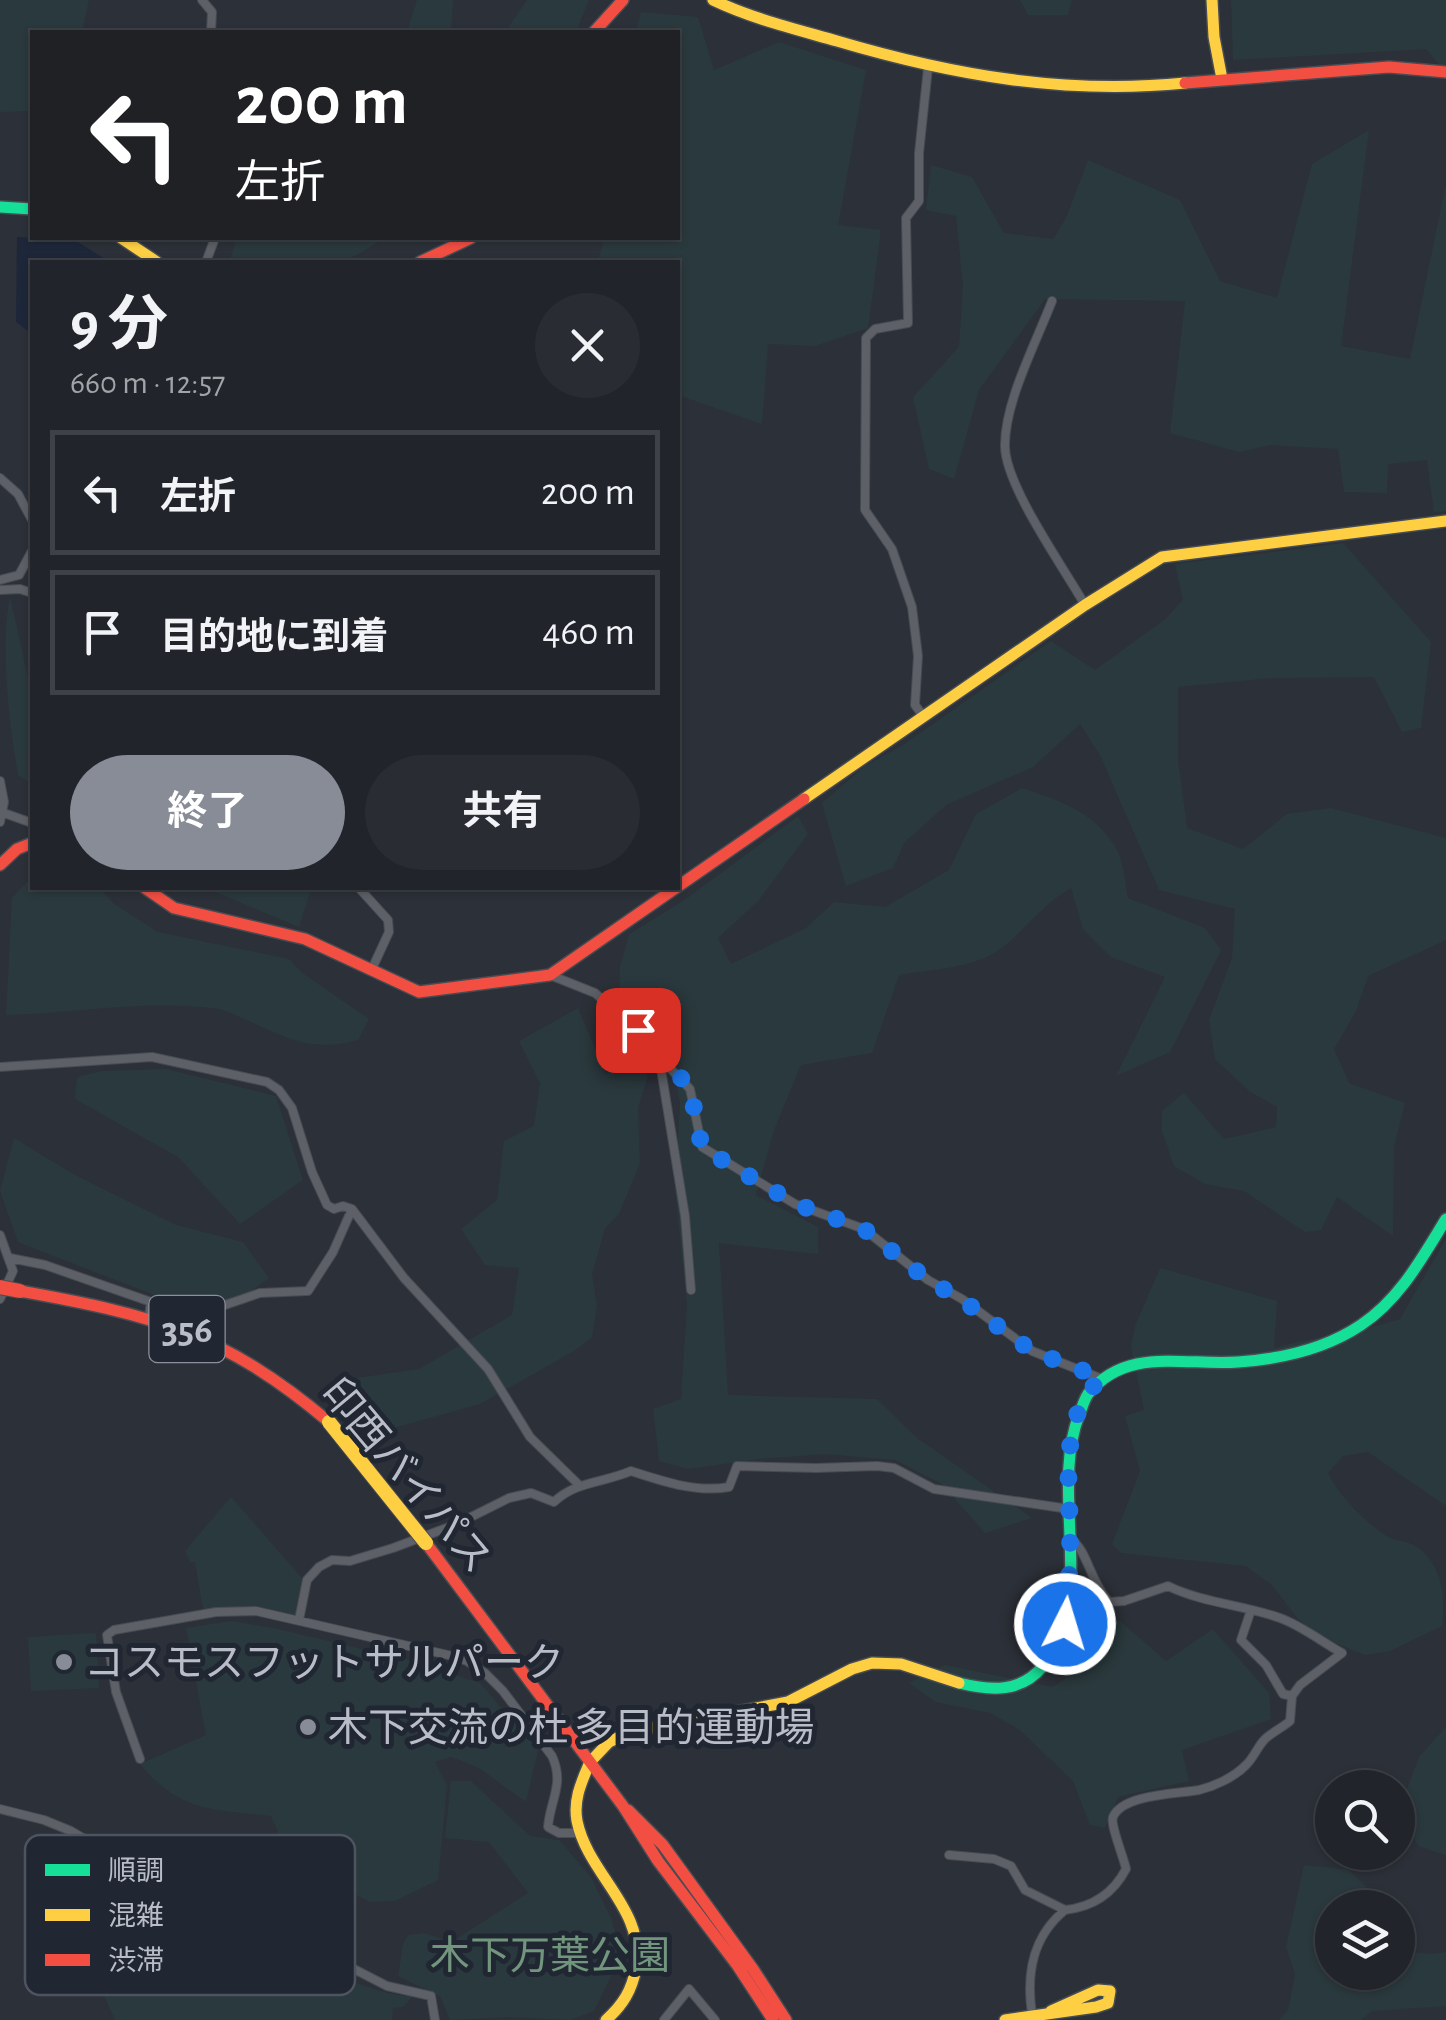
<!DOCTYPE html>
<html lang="ja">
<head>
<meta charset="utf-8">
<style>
	body { margin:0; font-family:"Alegreya Sans","Noto Sans JP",sans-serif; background:#292c32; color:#f1f3f6; height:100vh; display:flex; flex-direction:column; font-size:38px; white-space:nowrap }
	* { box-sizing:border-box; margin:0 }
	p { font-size:32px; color:#a2a4a8 }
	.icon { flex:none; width:55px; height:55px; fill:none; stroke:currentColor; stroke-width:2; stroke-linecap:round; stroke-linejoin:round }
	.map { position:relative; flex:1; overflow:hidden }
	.sheet { position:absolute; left:30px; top:260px; width:650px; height:630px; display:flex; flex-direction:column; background:#21242a; border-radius:0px; box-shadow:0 2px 8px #0004,0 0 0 2px #3e4147 }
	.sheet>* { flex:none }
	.banner { position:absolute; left:30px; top:30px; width:650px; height:210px; border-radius:0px; box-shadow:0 2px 8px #0004,0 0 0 2px #3e4147; background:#202124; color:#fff; overflow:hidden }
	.buttons { position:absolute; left:1315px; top:1770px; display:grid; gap:20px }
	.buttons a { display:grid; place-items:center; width:100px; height:100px; border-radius:50%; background:#21242a; box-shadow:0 2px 8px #0004,0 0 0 2px #3e4147; font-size:50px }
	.pin { position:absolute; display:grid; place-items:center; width:85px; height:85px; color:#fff; margin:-42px; border-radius:20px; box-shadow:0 5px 15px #0006 }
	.me { position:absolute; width:110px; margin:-55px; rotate:5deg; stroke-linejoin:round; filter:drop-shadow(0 0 8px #0008) }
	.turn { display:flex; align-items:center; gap:35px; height:210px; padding:0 40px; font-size:45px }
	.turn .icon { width:130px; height:130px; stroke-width:2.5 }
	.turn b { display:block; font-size:70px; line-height:85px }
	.round { display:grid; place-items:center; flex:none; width:105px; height:105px; border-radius:52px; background:#292c32 }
	.head { display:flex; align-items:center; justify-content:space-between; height:170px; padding:0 40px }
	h1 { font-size:60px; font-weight:700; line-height:75px }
	.action { display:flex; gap:20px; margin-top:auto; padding:20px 40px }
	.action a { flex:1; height:115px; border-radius:60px; background:#878c96; color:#fff; font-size:40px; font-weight:700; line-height:115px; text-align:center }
	.action a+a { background:#292c32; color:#f1f3f6 }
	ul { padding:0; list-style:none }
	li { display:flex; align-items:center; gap:30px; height:125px; margin:0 20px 15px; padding:0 20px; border:5px solid #3e4147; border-radius:0px }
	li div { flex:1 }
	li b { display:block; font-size:38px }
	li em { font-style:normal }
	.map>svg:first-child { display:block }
	.green { fill:#2a393d }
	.water { fill:#1d2739 }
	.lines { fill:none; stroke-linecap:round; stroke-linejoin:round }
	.street-casing { stroke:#474b52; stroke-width:10 }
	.fast-casing { stroke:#474b52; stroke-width:14 }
	.slow-casing { stroke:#474b52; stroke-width:14 }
	.jam-casing { stroke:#474b52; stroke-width:14 }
	.street { stroke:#5d6066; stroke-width:8 }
	.fast { stroke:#16e098; stroke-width:11 }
	.slow { stroke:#ffcf43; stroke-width:11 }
	.jam { stroke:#f24e42; stroke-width:11 }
	.slow-bridge-casing { stroke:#494d53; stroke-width:16; stroke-linecap:butt }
	.jam-bridge-casing { stroke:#494d53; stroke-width:16; stroke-linecap:butt }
	.slow-bridge { stroke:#ffcf43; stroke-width:14 }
	.jam-bridge { stroke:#f24e42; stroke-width:14 }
	.route { stroke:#1a73e8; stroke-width:18; stroke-dasharray:0 32.4 }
	.poi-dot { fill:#878c96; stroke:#212732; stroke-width:4 }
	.labels { text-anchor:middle; stroke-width:10; stroke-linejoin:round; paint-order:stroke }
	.shield { fill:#212732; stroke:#8b909b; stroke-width:2.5 }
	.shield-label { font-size:38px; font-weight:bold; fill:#b8bdc8 }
	.street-label { font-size:40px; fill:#b8bdc8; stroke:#212732 }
	.poi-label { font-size:40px; fill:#b8bdc8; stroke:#212732; text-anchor:start }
	.park-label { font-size:40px; fill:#72967d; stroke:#212732 }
	.key { fill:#212732; stroke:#4e545f; stroke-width:2.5 }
	.key-label { font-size:28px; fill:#b8bdc8 }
</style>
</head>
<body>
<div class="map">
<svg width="1446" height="2020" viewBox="0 0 1446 2020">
	<rect width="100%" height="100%" fill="#2c3038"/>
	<path class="green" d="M0 0H89L82 32H32V111L0 112Z
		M417 0H453L451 32H407Z
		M527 0H589L576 32H505Z
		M1020 0H1072L1068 15H1028Z
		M1231 0H1446V73L1426 49 1233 60Z
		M641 12 698 17 714 70 779 42 866 70 838 225 881 230 868 328 815 346 768 344 762 424 678 395V262H598L604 238H678V32H636Z
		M1369 130 1341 346 1410 359 1446 183V511L1434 512 1427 460 1388 464 1387 493 1344 492 1338 449 1270 445 1239 452 1170 433 1185 301 1045 299 979 390 954 479 929 469 913 397 959 347 963 286 956 216 926 210 931 165 972 177 1004 233 1053 239 1066 218 1088 160 1180 200 1220 281 1277 298 1312 164Z
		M236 238H386L344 262H230Z
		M1343 543 1431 642 1421 728 1402 732 1374 677 1271 678 1178 687V760L1187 828 1243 849 1287 814 1331 808 1446 838V940L1368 976 1356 1011 1334 1049 1349 1083 1405 1103 1394 1146 1393 1236 1337 1197 1321 1230 1305 1232 1244 1191 1205 1184 1174 1166 1162 1131V1111L1184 1093 1224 1139 1276 1127 1277 1107 1249 1091 1215 1059 1209 1020 1232 958 1235 909 1159 890 1100 755 1080 724 1033 767 946 805 904 843 893 868 846 886 822 803 865 766 903 745 1051 641 1095 670 1164 620 1183 600 1175 564Z
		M10 597 32 696V784L18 775C9 726 0 642 10 597Z
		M1022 788C1061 801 1098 813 1118 852 1124 865 1125 884 1128 898L1205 928 1221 950 1170 1052 1116 1076 1165 977 1111 957 1083 929 1071 888C1042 904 1025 931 999 950 972 969 930 969 899 975L872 1053 801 1065 774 1130 756 1195 818 1227V1254L719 1243 728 1395 877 1399 917 1438 1032 1518 985 1533 942 1484 895 1460 825 1454 759 1459 688 1469 659 1461 653 1409 681 1399 687 1305 675 1190 680 1103 669 1046 658 1028 619 1002 620 967 629 934 683 901 798 816 808 834 758 901 718 938 731 964 806 928 834 902 885 907 949 870 976 814Z
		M32 876V888H100L114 904 158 932 289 959 301 972 369 1019 358 1040C312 1052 290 1040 249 1021 237 1016 225 1009 213 1008 144 1000 76 1013 6 1015L12 898Z
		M206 888H309L311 889 299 927Z
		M578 1008 606 1074 635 1047 648 1076 638 1108 640 1163 619 1214 605 1228 592 1274 597 1306 592 1337 574 1351 480 1404 361 1437 324 1398 348 1379 419 1369 512 1315 519 1268 485 1265 461 1229 497 1200 504 1141 534 1126 540 1083 519 1041Z
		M166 1069 276 1096 303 1180 240 1224 178 1157 75 1099 77 1077 102 1071Z
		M14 1138 73 1174 176 1225 243 1242 269 1278 213 1318 18 1242 0 1191Z
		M1446 1239V1506L1368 1452 1343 1456 1328 1473C1340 1497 1362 1519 1385 1535 1393 1541 1405 1540 1414 1545 1442 1563 1446 1596 1442 1626L1390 1651 1365 1655 1324 1639 1298 1619 1273 1586 1246 1566 1121 1553 1112 1544 1140 1471 1125 1416 1144 1410 1131 1347 1135 1326 1160 1268 1277 1301 1274 1348C1316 1336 1358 1333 1400 1319Z
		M231 1497 302 1578 305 1584 295 1615 255 1606 203 1609 195 1562H190L185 1551Z
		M231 1621 278 1629 412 1661 480 1683 538 1750 526 1802 479 1768 451 1757 435 1762 447 1786 438 1880 395 1901 370 1902 291 1862 271 1816C212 1809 181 1813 140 1764L206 1735 186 1628Z
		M1120 1621 1166 1661 1213 1629 1269 1693 1271 1719 1182 1750 1189 1781 1118 1797 1105 1828 1090 1825 1073 1781 1020 1730 990 1713 936 1702 909 1683 945 1665 1052 1687 1079 1670 1100 1627Z
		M96 1633 99 1688 31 1691 28 1637Z
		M1446 1727V1855L1419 1846 1398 1813 1419 1757Z
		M451 1781H471L530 1836 559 1840 591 1877 611 1918 619 1946 616 1966 594 2011 570 2020 508 2017 450 2020 440 1996 398 1976 403 1944 408 1935 424 1933 451 1942 528 1893 489 1842 445 1838Z
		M1304 1865 1349 1870 1377 1898 1380 1907 1332 1908V1972H1398V1940C1408 1956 1429 1955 1446 1952V2006L1372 2011 1361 2020H1279L1288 2011 1295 1974 1286 1947Z
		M129 1941C151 1951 200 1974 224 1974 245 1974 265 1959 285 1961 330 1964 368 1996 413 1996L403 2007 393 2008 392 2020H115L101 1989Z"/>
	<path class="water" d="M17 237 76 241 110 262H32V334L16 322Z"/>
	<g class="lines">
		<g class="street-casing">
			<path id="street" d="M202 0 212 12 211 32
				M206 262 215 238
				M1052 301C1036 343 1004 403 1005 447 1006 487 1064 568 1085 605
				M0 478 18 494 32 520
				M0 580 19 575 32 551
				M0 590 20 589 32 593
				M924 717 915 705 918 656 912 607 892 549 865 510 866 338 875 329 908 323 906 218 919 201V153L928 68
				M0 781 4 802 0 822
				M4 813 32 823
				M359 888 388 920 389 932 371 971
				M550 975 595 993 637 1030 659 1057 685 1216 691 1290
				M659 1057 690 1089 702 1147 795 1204 864 1229 928 1280 962 1299 1032 1351 1102 1379
				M0 1067 152 1057 267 1082 279 1090 292 1108 312 1172 327 1205 334 1209 343 1206 352 1209 404 1278 488 1369 530 1437 578 1484
				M0 1235 13 1271 0 1299
				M10 1258 45 1265 151 1302 149 1316
				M151 1302 185 1307 225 1305 260 1293 308 1291 333 1252 352 1209
				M1251 1610 1241 1640 1266 1665 1283 1694 1292 1696
				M299 1620 307 1580 319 1567 332 1560 350 1561 393 1548 457 1524 509 1498 531 1493 554 1502C576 1481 603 1483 631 1471 662 1481 696 1493 729 1487L737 1466 816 1468 877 1466 894 1468 934 1489 1069 1509
				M140 1759 116 1692 107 1635 114 1630 216 1612 256 1611 448 1655 467 1661 485 1673 503 1691 552 1756C565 1784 550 1800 548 1827L559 1833H580
				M0 1809 44 1820 71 1831 240 1931 255 1946 258 1955H286L352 1968 387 1986 431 1996 435 2020
				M949 1855 994 1859 1011 1866 1025 1890 1065 1910
				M94 1914 89 1899 81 1898 79 1903 84 1909C136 1933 200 1979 258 1955
				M1032 2014C1026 1974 1032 1937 1065 1910 1092 1907 1113 1894 1126 1869 1124 1858 1110 1825 1113 1817 1123 1794 1178 1794 1199 1790 1215 1786 1235 1777 1247 1764 1254 1757 1258 1746 1265 1739 1273 1732 1283 1727 1290 1721L1292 1696 1300 1685 1342 1653C1322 1642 1302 1626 1280 1618 1244 1605 1203 1603 1168 1586L1124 1601 1109 1602C1090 1582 1087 1548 1070 1539
				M664 2020 689 1989 715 2020"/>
		</g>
		<g class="fast-casing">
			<path id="fast" d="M0 207 32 209
				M959 1683C991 1691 1021 1693 1043 1666 1098 1600 1049 1493 1079 1415 1082 1408 1084 1400 1088 1394 1126 1346 1185 1366 1238 1362 1281 1359 1324 1350 1361 1325 1400 1299 1422 1258 1446 1219"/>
		</g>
		<g class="slow-casing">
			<path id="slow" d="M713 0C753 19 795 29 837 41 952 75 1064 95 1185 83
				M1212 0 1214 37 1222 79
				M121 238 157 262
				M804 799 1085 605 1162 557 1446 521
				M590 1762C582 1781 573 1799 577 1821 588 1875 646 1909 636 1968 632 1990 623 2005 606 2020
				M590 1762 609 1742 630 1732 788 1702 852 1669 872 1663 901 1664 959 1683
				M1005 2020 1096 2007 1108 2003 1110 1991 1098 1990 1051 2011"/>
		</g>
		<g class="jam-casing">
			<path id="jam" d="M594 32 623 0
				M1185 83 1389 67 1446 72
				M420 262 471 238
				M0 865 17 849 32 843
				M145 888 174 908 305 939 419 992 550 975 804 799
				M20 1291C153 1315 224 1333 329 1422
				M426 1543 623 1806 658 1861 737 1965 773 2020
				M628 1810 663 1845 753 1969 786 2020"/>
		</g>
		<use href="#street" class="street"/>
		<use href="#fast" class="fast"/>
		<use href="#slow" class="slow"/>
		<use href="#jam" class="jam"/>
		<g class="slow-bridge-casing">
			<path id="slow-bridge" d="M329 1422 426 1543"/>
		</g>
		<g class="jam-bridge-casing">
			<path id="jam-bridge" d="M0 1287 20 1291"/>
		</g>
		<use href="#slow-bridge" class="slow-bridge"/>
		<use href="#jam-bridge" class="jam-bridge"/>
	</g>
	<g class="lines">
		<path class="route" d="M638 1030 690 1088 702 1148 796 1204 864 1229 928 1280 962 1300 1032 1351 1102 1378C1058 1415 1070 1486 1070 1536 1071 1566 1067 1595 1065 1624"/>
	</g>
	<g class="poi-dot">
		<circle cx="64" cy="1662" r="10"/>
		<circle cx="308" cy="1727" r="10"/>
	</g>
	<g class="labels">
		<rect class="shield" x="149.5" y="1296" width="75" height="66" rx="8"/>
		<g class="shield-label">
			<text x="187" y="1342">356</text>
		</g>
		<g class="street-label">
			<text transform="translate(407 1475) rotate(50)" y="14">印西バイパス</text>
		</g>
		<g class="poi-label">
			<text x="84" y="1676">コスモスフットサルパーク</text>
			<text x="328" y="1741">木下交流の杜 多目的運動場</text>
		</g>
		<g class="park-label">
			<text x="550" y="1969">木下万葉公園</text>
		</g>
	</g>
	<rect x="25" y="1835" width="330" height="160" rx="15" class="key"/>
	<rect x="45" y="1864" width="45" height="12" fill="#16e098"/>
	<rect x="45" y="1909" width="45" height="12" fill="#ffcf43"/>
	<rect x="45" y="1954" width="45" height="12" fill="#f24e42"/>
	<g class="key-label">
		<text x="108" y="1880">順調</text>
		<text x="108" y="1925">混雑</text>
		<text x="108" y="1970">渋滞</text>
	</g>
</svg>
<div class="buttons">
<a><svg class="icon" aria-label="search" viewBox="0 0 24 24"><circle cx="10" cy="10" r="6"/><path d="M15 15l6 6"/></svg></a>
<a><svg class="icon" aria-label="layers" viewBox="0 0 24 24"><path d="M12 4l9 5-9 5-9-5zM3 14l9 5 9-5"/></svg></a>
</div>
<div class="pin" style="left:638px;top:1030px;background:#d93025"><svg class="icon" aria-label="arrive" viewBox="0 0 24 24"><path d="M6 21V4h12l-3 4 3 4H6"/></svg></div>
<svg class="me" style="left:1065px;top:1624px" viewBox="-20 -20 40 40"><circle r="17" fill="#1a73e8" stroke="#fff" stroke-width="3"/><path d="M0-11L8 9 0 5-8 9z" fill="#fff"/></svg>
<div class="banner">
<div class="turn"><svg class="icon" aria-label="left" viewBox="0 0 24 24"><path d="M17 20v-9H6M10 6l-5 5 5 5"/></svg><div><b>200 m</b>左折</div></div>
</div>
<section class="sheet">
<div class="head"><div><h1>9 分</h1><p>660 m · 12:57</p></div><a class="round"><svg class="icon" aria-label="close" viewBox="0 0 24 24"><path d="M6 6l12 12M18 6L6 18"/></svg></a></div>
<ul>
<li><svg class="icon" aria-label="left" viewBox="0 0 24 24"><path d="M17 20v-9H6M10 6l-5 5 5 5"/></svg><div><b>左折</b></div><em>200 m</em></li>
<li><svg class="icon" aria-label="arrive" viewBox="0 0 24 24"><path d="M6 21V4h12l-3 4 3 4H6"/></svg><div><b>目的地に到着</b></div><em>460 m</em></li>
</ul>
<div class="action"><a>終了</a><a>共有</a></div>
</section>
</div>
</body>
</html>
